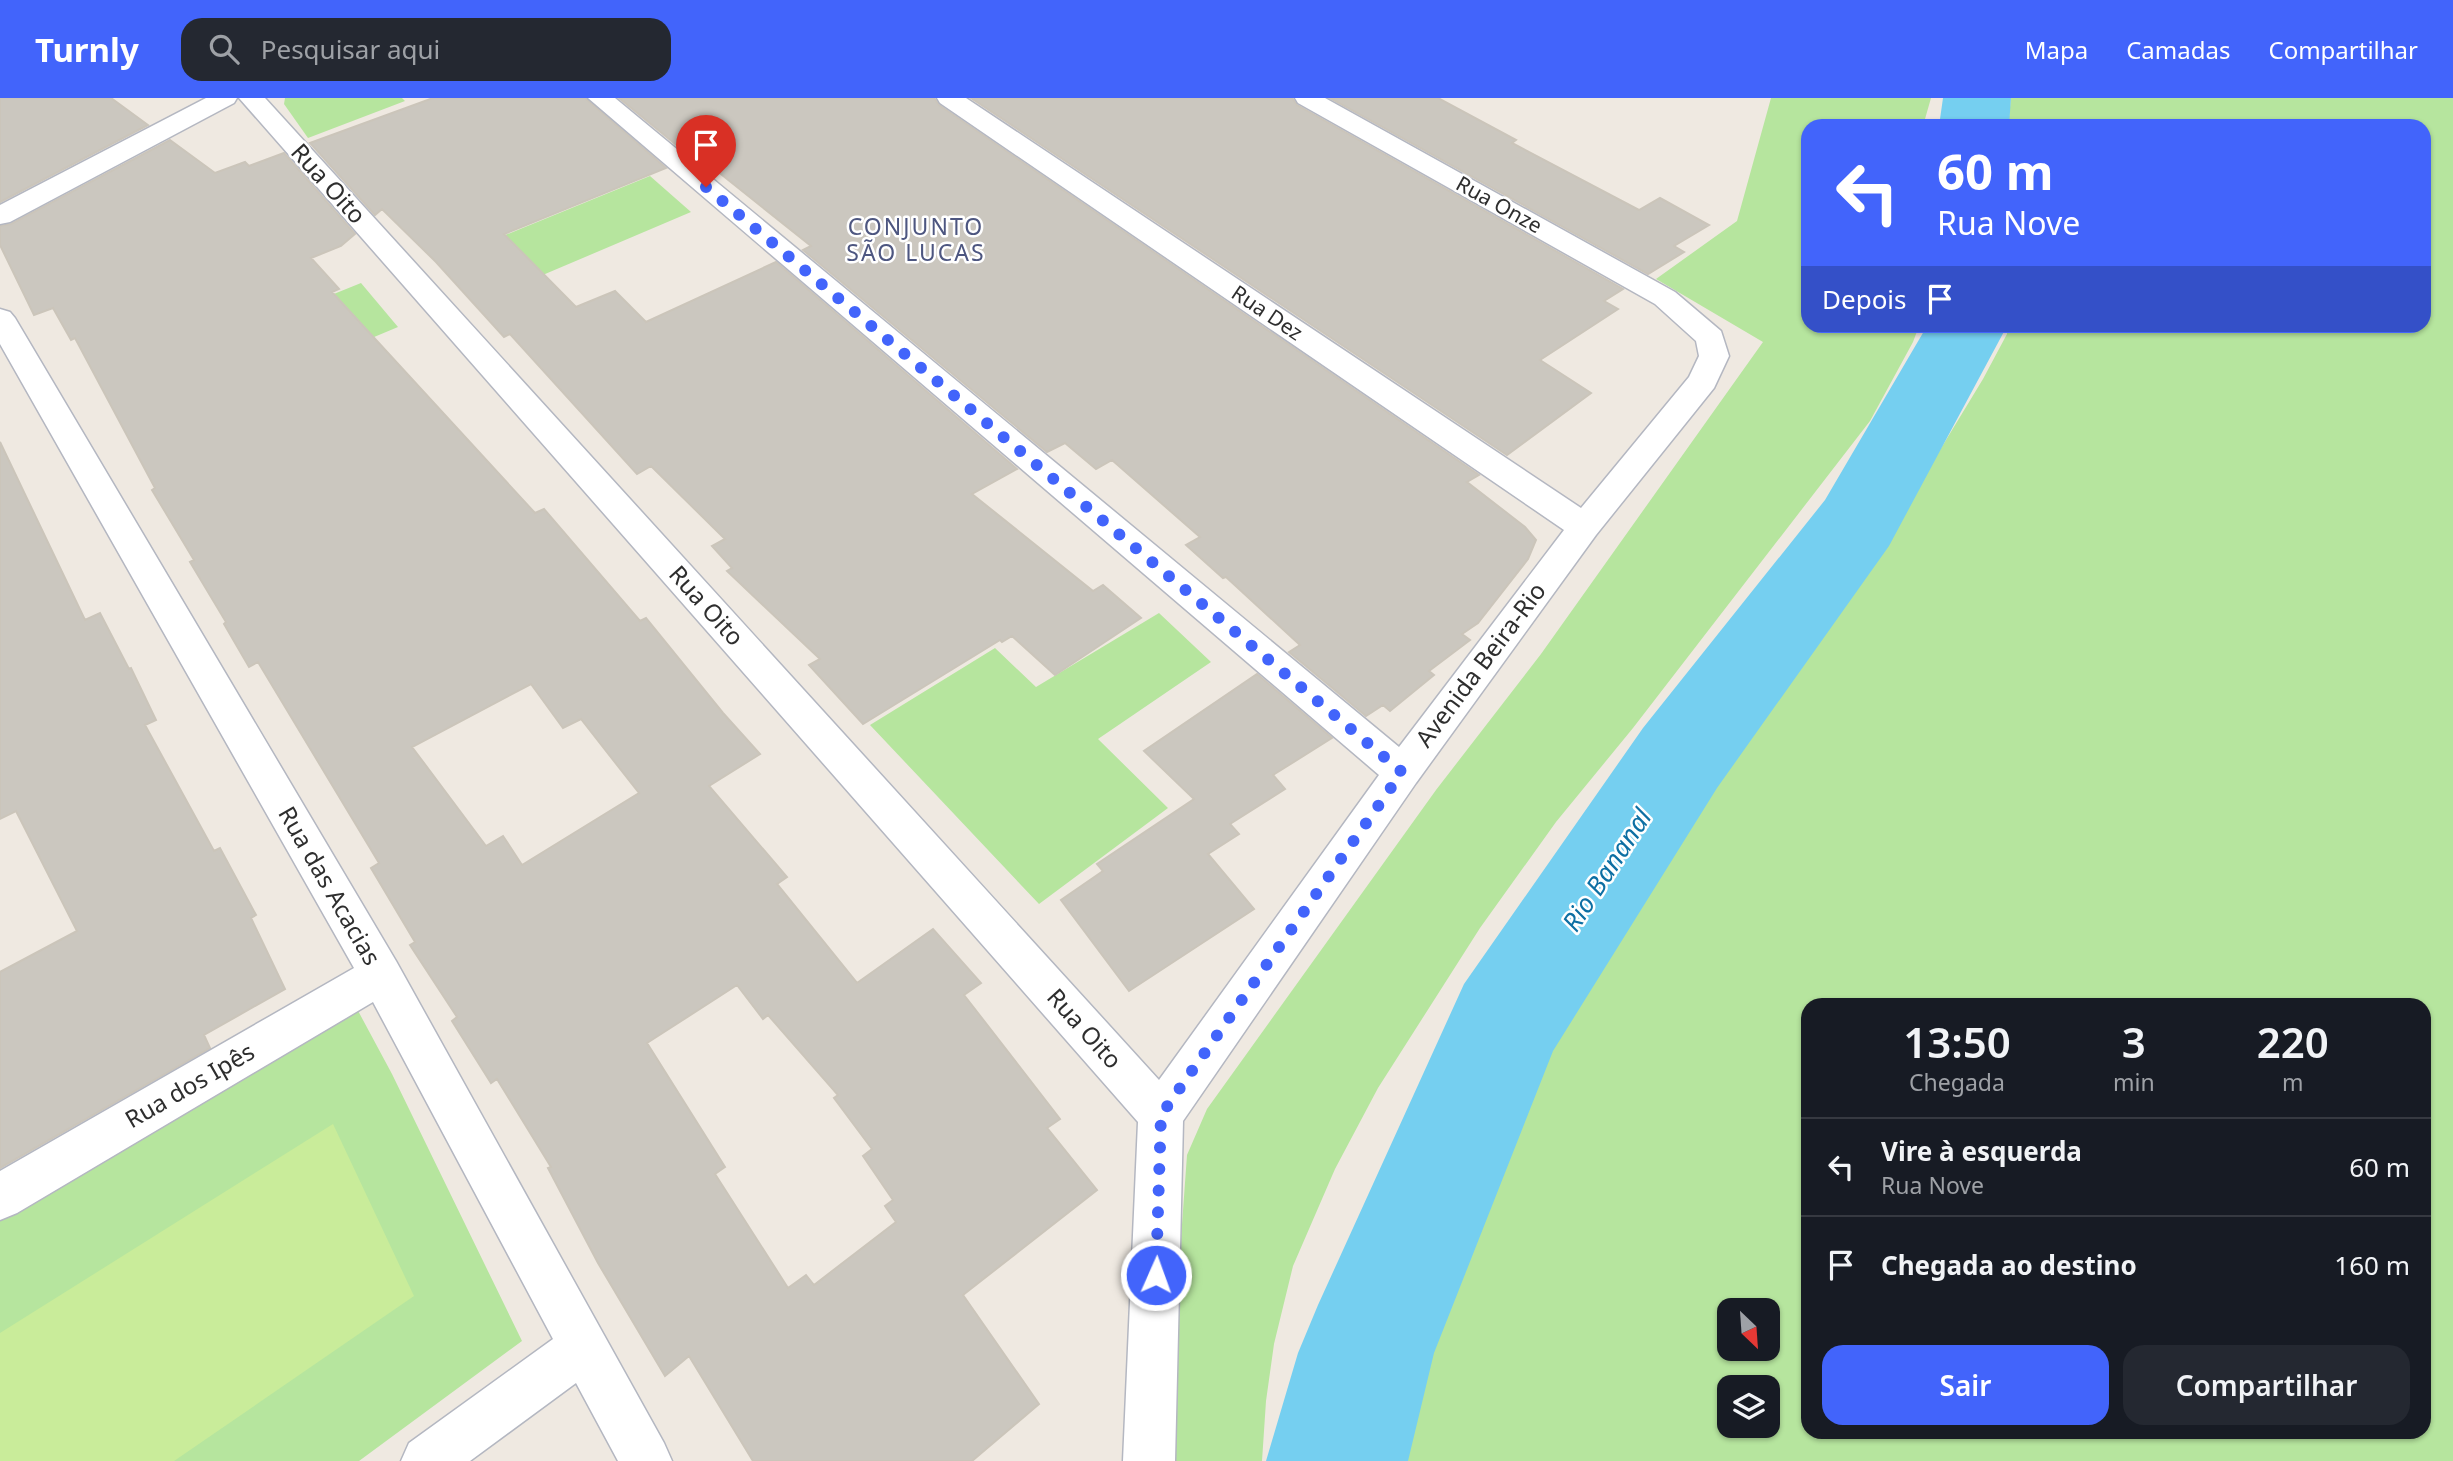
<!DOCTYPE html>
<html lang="pt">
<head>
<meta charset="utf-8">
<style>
	body { margin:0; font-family:"Noto Sans",sans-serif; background:#242831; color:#f1f3f6; height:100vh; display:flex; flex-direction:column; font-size:26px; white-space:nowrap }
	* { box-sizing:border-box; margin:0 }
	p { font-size:23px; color:#9ea1a6 }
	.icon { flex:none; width:38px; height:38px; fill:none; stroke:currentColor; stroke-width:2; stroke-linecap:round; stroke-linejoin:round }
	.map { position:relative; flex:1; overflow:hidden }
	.sheet { position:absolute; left:1801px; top:900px; width:630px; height:441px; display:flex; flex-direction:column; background:#171b24; border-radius:21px; box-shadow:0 2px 5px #0004 }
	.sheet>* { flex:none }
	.banner { position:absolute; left:1801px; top:21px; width:630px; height:214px; border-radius:21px; box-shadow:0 2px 5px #0004; background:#4264fb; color:#fff; overflow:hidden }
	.needle { width:46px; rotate:155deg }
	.buttons { position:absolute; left:1717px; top:1200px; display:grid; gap:14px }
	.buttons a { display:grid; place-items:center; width:63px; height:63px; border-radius:14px; background:#171b24; box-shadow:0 2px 5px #0004; font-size:35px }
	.pin { position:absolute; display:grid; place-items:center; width:60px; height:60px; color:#fff; margin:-72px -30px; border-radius:50% 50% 50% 0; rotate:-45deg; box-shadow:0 0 7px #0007 }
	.pin .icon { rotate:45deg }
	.me { position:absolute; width:77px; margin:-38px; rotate:2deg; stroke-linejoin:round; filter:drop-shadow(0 0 5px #0008) }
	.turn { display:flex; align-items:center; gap:24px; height:147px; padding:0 21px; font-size:32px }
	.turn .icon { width:91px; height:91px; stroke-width:2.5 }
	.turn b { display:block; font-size:49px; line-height:60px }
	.then { display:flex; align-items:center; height:66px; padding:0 21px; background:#0003; gap:14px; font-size:26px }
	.eta { display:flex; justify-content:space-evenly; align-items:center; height:119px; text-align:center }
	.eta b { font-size:42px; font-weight:600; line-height:49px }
	.action { display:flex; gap:14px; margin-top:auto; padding:14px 21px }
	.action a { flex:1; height:80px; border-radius:21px; background:#4264fb; color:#fff; font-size:28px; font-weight:600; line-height:80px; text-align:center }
	.action a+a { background:#242831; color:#f1f3f6 }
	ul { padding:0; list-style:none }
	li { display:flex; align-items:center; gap:21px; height:98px; padding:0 21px; border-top:2px solid #363941 }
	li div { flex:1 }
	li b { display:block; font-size:26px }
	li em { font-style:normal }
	header { display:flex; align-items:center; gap:42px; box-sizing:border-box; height:98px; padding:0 35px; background:#4264fb; color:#fff }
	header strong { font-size:33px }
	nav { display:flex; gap:38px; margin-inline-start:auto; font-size:24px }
	.search { width:490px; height:63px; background:#242831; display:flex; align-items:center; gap:18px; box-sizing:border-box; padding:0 24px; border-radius:21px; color:#9ea1a6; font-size:26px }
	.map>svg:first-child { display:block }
	.green { fill:#b6e59e; fill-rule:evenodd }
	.pitch { fill:#c9ec9a }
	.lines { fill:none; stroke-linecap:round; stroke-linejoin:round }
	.river { fill:#75cff0; fill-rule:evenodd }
	.building { fill:#cbc7bf; stroke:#cbc5ba; stroke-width:2; fill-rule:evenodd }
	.minor-casing { stroke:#b4b7c1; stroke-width:3 }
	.secondary-casing { stroke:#b4b7c1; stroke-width:3 }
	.minor { fill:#fff; fill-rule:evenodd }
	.secondary { fill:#fff; fill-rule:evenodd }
	.route { stroke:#4264fb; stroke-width:12; stroke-dasharray:0 21.6 }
	.labels { text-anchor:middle; stroke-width:5; stroke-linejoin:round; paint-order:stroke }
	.far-street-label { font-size:21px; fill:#2e2e2e; stroke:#fff }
	.far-quarter-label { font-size:23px; letter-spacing:2px; fill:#4d5680; stroke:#fff }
	.street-label { font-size:24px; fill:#2e2e2e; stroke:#fff }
	.water-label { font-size:26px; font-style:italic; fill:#0d6fa3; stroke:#fff }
</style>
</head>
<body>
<header>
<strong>Turnly</strong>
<div class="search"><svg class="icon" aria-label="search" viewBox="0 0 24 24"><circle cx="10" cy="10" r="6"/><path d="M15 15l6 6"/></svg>Pesquisar aqui</div>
<nav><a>Mapa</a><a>Camadas</a><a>Compartilhar</a></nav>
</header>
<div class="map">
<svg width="2453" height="1363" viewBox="0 0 2453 1363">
	<rect width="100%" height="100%" fill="#efe9e1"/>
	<path class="green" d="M285 0H402L405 3 308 40 284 6Z
		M1771 0H1931L1923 28H1808V228H1919L1913 244 1870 323 1633 630 1556 724 1480 830 1378 990 1335 1071 1293 1168 1274 1246 1266 1303 1262 1363H1165L1187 1057 1207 1011 1436 692 1541 556 1763 244 1656 181 1737 123Z
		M2011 0H2453V1363H1406L1410 1331 1465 1124 1513 1000 1555 910 1680 725 1872 464 1983 281 2007 236V228H2424V28H2008ZM1808 906H2424V1334H1808ZM1729 1213H1768V1251H1729ZM1729 1290H1768V1328H1729Z
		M650 78 691 114 477 205 439 164Z
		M361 185 398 229 281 278 247 231Z
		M1159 515 1211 564 1098 641 1168 710 1039 806 870 627 995 550 1036 589Z
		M356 909 392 976 522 1243 359 1363H0V1122Z"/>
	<path class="pitch" d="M333 1026 414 1198 174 1363H0V1235Z"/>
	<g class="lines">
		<path class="river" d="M1943 0H2011L2009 28H1939Z
			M1927 228H2007L1889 448 1717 690 1553 953 1434 1255 1408 1363H1266L1298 1255 1318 1207 1464 886 1643 630 1825 402Z"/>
	</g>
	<path class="building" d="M0 0H111L148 27 0 104Z
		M433 0H585L666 70 504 136 576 209 615 193 646 224 776 164 1017 371 972 396 1093 493 1103 487 1141 520 1055 577 1012 538 1002 544 1000 542 863 626 809 567 820 561 727 473 732 470 712 448 725 441 651 368 637 376 510 236 504 239 436 164 382 111 375 117 310 45Z
		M619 0H934L939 7 1479 377 1467 384 1525 429 1536 442 1528 461 1478 525 1462 536 1470 542 1429 573 1434 577 1390 613 1383 607 1366 618 1289 554 1300 547 1226 479 1223 480 1186 447 1200 439 1112 362 1096 371 1065 345 1047 354 803 152 811 148 697 57 691 59Z
		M971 0H1292L1297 7 1623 191 1604 203 1618 211 1540 262 1591 295 1507 357Z
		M1330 0H1438L1516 42 1512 45 1639 112 1660 100 1709 127 1674 148 1684 154 1648 176Z
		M170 42 215 75 245 64 249 68 284 55 355 136 341 148 311 160 339 191 332 194 535 415 544 411 640 523 646 520 723 615 760 656 709 688 787 779 777 786 857 885 933 831 981 885 964 897 1060 1021 1047 1030 1097 1092 963 1197 1039 1306 972 1363H753L689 1258 665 1278 598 1165 548 1070 551 1069 497 981 491 985 452 923 457 919 410 847 415 844 371 770 379 765 258 564 249 569 224 526 226 524 190 464 194 462 152 392 155 390 75 240 71 242 53 210 34 217 0 147V128L11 126ZM531 586 563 630 581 621 639 695 522 767 503 738 486 748 412 649ZM737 887 763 921 768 917 838 997 834 1000 872 1051 863 1058 893 1102 885 1108 896 1124 814 1187 806 1177 788 1190 715 1076 725 1069 647 945Z
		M0 344 85 522 100 515 129 571 131 570 156 622 145 627 214 753 220 750 256 817 251 820 285 891 204 937 210 950 0 1070V874L77 833 16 713 0 721Z
		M1257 576 1332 640 1273 677 1285 691 1230 726 1239 736 1208 756 1254 811 1129 893 1061 802 1103 773 1097 766 1194 701 1144 653Z"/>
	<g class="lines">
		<g class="minor-casing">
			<path id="minor" d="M239 0H265L1159 982 1379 677 588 0H615L1399 649 1564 432 940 5 937 0H966L1581 410 1689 279 1699 258 1696 243 1655 206 1298 5 1295 0H1325L1675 194 1721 233 1729 258 1714 290 1596 437 1416 685 1183 1023 1175 1363H1123L1138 1024Z
				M0 211 10 214 15 220 396 863 664 1345 672 1363H618L576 1285 470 1363H401L409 1345 553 1241 373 904 17 1115 0 1122V1073L354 870 0 246Z"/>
		</g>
		<g class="secondary-casing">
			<path id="secondary" d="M206 0H237L234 5 10 124 0 126V107Z"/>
		</g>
		<use href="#minor" class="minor"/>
		<use href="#secondary" class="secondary"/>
	</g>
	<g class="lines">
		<path class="route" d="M706 89 1402 674 1161 1017 1156 1177"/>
	</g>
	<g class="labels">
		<g class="far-street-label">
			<text transform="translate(1499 107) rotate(29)" y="7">Rua Onze</text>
			<text transform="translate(1267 215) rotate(34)" y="7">Rua Dez</text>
		</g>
		<g class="far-quarter-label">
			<text x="916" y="137">CONJUNTO<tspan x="916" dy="26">SÃO LUCAS</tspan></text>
		</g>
		<g class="street-label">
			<text transform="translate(328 86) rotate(48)" y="8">Rua Oito</text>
			<text transform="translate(706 508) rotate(48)" y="8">Rua Oito</text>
			<text transform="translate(1481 567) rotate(-53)" y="8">Avenida Beira-Rio</text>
			<text transform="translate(329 788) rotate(60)" y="8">Rua das Acacias</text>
			<text transform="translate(1084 931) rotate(48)" y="8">Rua Oito</text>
			<text transform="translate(190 988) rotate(-30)" y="8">Rua dos Ipês</text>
		</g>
		<g class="water-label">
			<text transform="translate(1607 772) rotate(-57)" y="9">Rio Bananal</text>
		</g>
	</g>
</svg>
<div class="buttons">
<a><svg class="needle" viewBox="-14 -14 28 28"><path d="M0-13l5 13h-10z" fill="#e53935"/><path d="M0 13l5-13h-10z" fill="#9ea1a6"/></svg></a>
<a><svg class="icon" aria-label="layers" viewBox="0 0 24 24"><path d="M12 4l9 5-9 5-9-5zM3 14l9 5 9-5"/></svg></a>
</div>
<div class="pin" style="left:706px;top:89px;background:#d93025"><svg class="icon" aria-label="arrive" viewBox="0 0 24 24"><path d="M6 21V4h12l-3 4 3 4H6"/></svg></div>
<svg class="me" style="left:1156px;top:1177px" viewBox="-20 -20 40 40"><circle r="17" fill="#4264fb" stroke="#fff" stroke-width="3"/><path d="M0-11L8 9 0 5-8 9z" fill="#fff"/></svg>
<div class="banner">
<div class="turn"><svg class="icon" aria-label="left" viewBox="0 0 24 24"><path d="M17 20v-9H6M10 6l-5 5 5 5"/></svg><div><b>60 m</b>Rua Nove</div></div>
<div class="then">Depois<svg class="icon" aria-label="arrive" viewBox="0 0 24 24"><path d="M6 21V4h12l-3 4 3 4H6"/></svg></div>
</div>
<section class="sheet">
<div class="eta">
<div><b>13:50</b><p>Chegada</p></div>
<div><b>3</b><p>min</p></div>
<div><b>220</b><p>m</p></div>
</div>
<ul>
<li><svg class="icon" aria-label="left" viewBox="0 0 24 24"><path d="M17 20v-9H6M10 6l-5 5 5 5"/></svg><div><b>Vire à esquerda</b><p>Rua Nove</p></div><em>60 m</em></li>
<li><svg class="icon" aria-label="arrive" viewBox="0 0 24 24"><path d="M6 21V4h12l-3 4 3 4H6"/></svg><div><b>Chegada ao destino</b></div><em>160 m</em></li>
</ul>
<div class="action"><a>Sair</a><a>Compartilhar</a></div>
</section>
</div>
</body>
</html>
